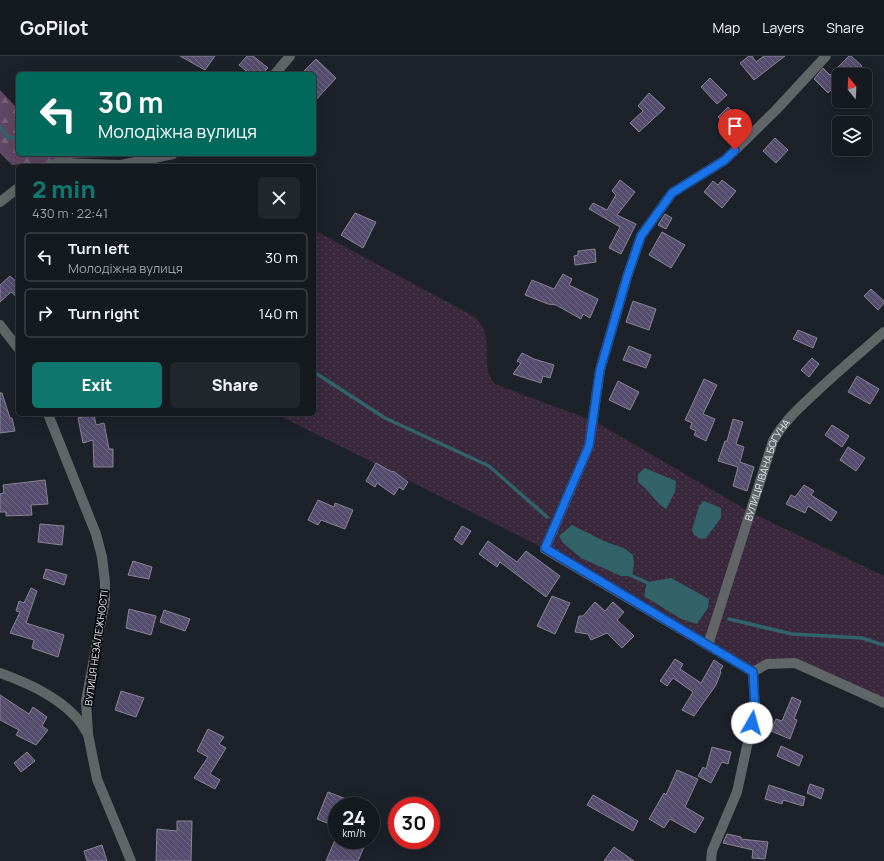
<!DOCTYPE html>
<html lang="en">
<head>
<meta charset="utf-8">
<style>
	body { margin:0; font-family:Manrope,sans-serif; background:#22262d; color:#f1f3f6; height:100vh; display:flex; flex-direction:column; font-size:15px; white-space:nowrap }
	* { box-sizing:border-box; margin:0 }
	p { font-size:13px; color:#9da0a5 }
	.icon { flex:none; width:22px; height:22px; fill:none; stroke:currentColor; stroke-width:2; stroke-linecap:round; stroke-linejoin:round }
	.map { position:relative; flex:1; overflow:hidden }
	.panel { position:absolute; left:16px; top:108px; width:300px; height:252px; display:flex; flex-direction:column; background:#151920; border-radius:6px; box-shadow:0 4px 16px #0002,0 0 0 1px #34383e }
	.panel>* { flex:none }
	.hud { position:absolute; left:16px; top:16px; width:300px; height:84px; border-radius:6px; box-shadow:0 4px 16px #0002,0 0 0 1px #34383e; background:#00695c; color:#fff; overflow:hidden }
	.needle { width:26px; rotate:342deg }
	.fabs { position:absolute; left:832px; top:12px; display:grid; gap:8px }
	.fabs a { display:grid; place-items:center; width:40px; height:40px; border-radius:6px; background:#151920; box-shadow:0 4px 16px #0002,0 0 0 1px #34383e; font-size:20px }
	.speed { position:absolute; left:328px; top:741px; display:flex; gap:8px; font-size:20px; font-weight:700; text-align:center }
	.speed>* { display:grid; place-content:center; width:52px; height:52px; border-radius:50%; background:#151920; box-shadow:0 4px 16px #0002,0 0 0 1px #34383e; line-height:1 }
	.speed small { font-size:10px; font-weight:400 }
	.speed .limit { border:6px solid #d22; background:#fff; color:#111 }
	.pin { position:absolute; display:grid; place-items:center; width:34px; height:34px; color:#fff; margin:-41px -17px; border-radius:50% 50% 50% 0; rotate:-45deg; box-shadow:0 0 4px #0007 }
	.pin .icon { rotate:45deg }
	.me { position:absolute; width:44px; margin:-22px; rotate:7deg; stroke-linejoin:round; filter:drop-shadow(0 0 3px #0008) }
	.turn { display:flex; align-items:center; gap:14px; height:84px; padding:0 16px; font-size:18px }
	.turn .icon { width:52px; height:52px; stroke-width:2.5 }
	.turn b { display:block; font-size:28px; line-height:34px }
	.round { display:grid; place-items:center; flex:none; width:42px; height:42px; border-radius:6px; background:#22262d }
	.overview { display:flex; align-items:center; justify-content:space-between; height:68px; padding:0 16px }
	h1 { font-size:24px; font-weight:800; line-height:30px; color:#0f766e }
	.cta { display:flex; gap:8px; margin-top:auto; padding:8px 16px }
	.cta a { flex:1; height:46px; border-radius:6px; background:#0f766e; color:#fff; font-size:16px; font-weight:800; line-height:46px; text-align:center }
	.cta a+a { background:#22262d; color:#f1f3f6 }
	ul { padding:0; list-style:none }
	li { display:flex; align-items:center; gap:12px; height:50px; margin:0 8px 6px; padding:0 8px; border:2px solid #34383e; border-radius:6px }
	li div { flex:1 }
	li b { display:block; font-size:15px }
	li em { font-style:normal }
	header { display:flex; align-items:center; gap:24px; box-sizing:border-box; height:56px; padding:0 20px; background:#151920; border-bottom:1px solid #34383e }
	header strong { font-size:19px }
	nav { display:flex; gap:22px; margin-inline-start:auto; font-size:14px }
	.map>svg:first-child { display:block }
	.grass { fill:url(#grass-dots) }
	.forest { fill:url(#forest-firs) }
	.water { fill:#316369 }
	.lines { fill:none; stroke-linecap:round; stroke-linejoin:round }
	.stream { stroke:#316369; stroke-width:3.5 }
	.building { fill:url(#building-back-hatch); stroke:#888592 }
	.minor { stroke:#606568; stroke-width:10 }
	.route-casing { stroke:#114b97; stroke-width:10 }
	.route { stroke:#1a73e8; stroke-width:7 }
	.labels { text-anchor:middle; stroke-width:3.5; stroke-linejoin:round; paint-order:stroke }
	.street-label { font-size:10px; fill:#e6e9f0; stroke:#080a0e }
</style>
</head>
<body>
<header>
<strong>GoPilot</strong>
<nav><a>Map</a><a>Layers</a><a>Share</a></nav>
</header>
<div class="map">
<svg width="884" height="805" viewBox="0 0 884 805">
	<defs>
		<pattern id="grass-dots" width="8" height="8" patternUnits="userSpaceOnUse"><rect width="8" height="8" fill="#3a283c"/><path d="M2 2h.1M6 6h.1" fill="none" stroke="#4d3d4f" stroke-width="1.8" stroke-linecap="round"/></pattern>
		<pattern id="forest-firs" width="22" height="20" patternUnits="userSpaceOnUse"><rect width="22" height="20" fill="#604763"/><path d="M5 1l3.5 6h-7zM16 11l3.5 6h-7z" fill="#77627a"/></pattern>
		<pattern id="building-back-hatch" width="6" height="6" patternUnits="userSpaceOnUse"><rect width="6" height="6" fill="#544d6e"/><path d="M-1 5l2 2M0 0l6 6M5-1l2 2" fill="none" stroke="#6d6783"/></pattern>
	</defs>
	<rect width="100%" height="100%" fill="#1c212a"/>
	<path class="grass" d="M314 174 475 261C479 265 482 269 484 274 491 291 481 314 495 328L596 366 750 456 884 520V647L795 607 753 616 545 493 276 358H314Z"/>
	<path class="forest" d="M0 34 15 50 18 51V98H138V100L75 102 62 110H38L33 107 12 109 0 97Z"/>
	<path class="water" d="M645 412 676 425 675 436 666 453C655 446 649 434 638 426V418Z
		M704 445 721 452V462L706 482 701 483 694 479 692 474 699 450Z
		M572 469 606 486 624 492 633 499 634 509 632 520H621L581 502 563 487 559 480Z
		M671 522 709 543 708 552 697 568 681 563 644 540 647 526Z"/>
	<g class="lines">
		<path class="stream" d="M0 70 7 81 18 83
			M314 316 385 362 489 410 547 461
			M628 518 650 528
			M729 563 792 578 862 582 884 589"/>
	</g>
	<path class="building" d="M180 0H215L205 14Z
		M247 0H253L268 12 262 18H250L239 9Z
		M749 0H752L756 6 764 0H785L754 24 740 7Z
		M849 0H851L862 10 853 19H839V26L828 37 814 23 823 12 830 19Z
		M316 3 336 22 314 46V18H301Z
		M710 22 727 39 717 48 701 31Z
		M649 37 665 52 639 76 630 67 643 55 638 50Z
		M728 51 746 71 737 80 718 61Z
		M775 82 788 94 776 107 763 95Z
		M620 124 635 136 617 159 636 168 621 198 609 192 620 171 589 153 593 147 607 154 616 139 612 135Z
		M722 124 736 135 722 152 704 136 713 125 718 129Z
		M355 157 376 166 363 192 341 179Z
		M665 158 672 162 666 173 658 169Z
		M662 176 685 189 671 212 649 199Z
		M595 193 596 206 575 209 574 200 578 199V195Z
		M563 218 572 223 569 229 598 243 590 262 583 258 581 263 556 249 548 248 525 239 532 224 554 233Z
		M10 220 18 227V242L11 236 0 246V229Z
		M871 233 884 245V247L878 254 864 240Z
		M633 245 656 253 649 274 626 266Z
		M798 274 817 282 813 292 793 283Z
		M629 290 651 299 646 312 623 304Z
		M522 297 534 303 554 309 550 322 543 320 541 327 513 318 521 307 517 305Z
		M812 302 819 308 809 321 801 314Z
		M857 320 879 333 870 348 848 336Z
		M704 323 717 329 703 358 715 363 706 385 694 379 696 375 690 372 692 367 685 364Z
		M618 325 639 336 630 354 609 344Z
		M0 337H2L10 362H12L15 375 0 377Z
		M94 358 96 369 104 367 109 393H113V411H94L93 384 83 387 78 362Z
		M733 363 743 366 736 388 744 391 740 406 754 411 747 435 733 430 738 411 718 405 725 385H727Z
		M832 369 849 380 842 391 825 379Z
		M848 391 865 402 856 415 840 404Z
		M376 407 392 416 393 415 408 426 403 434 399 431 394 439 377 427 375 431 366 425Z
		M45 424 48 448 31 449 32 459 6 460V456H0V438L4 437 3 429Z
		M804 429 814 435 811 439 837 456 831 465 808 450 805 457 786 448 791 439 795 441Z
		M318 444 334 451 335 447 353 454 345 473 321 464 318 469 308 464Z
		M40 468 64 470 62 489 38 486Z
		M462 470 471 475 462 489 454 483Z
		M488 485 517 506 526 495 560 520 546 541 500 506 497 511 479 498Z
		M133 505 152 511 149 523 128 519Z
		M46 513 67 519 64 529 43 522Z
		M31 532 37 535 26 567 64 579 58 601 32 592 34 584 10 577 20 556 16 555 19 545 24 547Z
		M552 540 570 547 555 578 537 570Z
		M595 546 605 555 613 546 624 556 617 564 634 580 622 592 607 577 591 584 588 578 575 576 579 560H583Z
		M129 553 156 560 151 579 126 572Z
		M164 554 190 563 185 575 160 566Z
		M675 603 683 608 680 613 701 627 714 604 723 610 720 615 721 616 716 629 694 660 682 654 693 636 673 622 667 630 660 625Z
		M121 635 144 642 136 661 115 654Z
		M0 639 29 658 33 651 47 661 42 670 48 674 36 689 16 679 19 674 0 664Z
		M792 641 801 645 794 663 797 664 790 683 771 675 776 663 782 665Z
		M208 673 224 681 219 688 226 692 210 718 220 724 215 733 194 722 208 701 197 695Z
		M781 690 803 700 799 710 777 700Z
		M712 691 731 696 728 708 722 706 711 727 698 720 703 711 706 713Z
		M27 696 35 705 21 716 14 707Z
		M677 714 698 723 685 751 704 762 695 777 670 763 664 772 649 763 664 737 666 739Z
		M810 728 824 733 821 743 807 737Z
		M769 729 805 741 803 750 783 744 782 748 765 743Z
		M328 736 362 749 361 750H337V771L317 763Z
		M593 739 638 765 633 775 587 749Z
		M177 765H192L191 805H156L157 773 177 775Z
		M727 778 741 781V783L768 786 765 803 752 802 753 794 723 787Z
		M335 784H367L358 805H326Z
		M102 789 107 805H87L84 795Z
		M614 791 634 805H604Z"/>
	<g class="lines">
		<g class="minor">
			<path d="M826 0 776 54 725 104 672 137 641 180 627 221 600 314 589 390 545 493 753 616 767 608 795 607 884 647"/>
			<path d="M275 18 290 0"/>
			<path d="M50 110 58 107 121 109 173 98"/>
			<path d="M0 146 18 132"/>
			<path d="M0 269 18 292"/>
			<path d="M48 358 96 478 102 501 105 526V544L86 645 88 678 97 723 131 805"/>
			<path id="s1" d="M708 589 773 385C785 364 798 353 815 337 837 316 861 296 884 276"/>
			<path d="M0 617C27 627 55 639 75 660 80 665 84 672 88 678"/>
			<path d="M711 805 712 795 737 736 755 653 753 616"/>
		</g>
	</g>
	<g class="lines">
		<g class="route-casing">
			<path id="route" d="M735 94 725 104 672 137 641 180 627 221 600 314 589 390 545 492 753 616 755 653 752 667"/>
		</g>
		<use href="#route" class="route"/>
	</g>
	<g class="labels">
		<g class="street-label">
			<text dy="4" stroke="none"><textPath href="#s1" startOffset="185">ВУЛИЦЯ ІВАНА БОГУНА</textPath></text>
			<text transform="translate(96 592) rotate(-82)" y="4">ВУЛИЦЯ НЕЗАЛЕЖНОСТІ</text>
		</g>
	</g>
</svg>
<div class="fabs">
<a><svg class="needle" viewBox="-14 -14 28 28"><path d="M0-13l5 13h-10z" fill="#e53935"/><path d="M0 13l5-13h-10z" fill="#9da0a5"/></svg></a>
<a><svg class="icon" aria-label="layers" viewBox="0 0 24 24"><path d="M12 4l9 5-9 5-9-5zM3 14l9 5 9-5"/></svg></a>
</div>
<div class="speed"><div>24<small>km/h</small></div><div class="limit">30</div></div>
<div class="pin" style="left:735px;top:94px;background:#d93025"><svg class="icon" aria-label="arrive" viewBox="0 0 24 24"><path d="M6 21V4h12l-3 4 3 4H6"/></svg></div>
<svg class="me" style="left:752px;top:667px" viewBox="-20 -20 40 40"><circle r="19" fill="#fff"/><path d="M0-13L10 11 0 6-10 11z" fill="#1a73e8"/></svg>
<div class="hud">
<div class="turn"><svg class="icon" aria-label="left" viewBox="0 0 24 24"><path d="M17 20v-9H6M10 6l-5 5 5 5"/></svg><div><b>30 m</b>Молодіжна вулиця</div></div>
</div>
<section class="panel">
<div class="overview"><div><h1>2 min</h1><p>430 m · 22:41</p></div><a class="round"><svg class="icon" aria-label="close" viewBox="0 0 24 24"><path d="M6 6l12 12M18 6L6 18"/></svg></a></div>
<ul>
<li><svg class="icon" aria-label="left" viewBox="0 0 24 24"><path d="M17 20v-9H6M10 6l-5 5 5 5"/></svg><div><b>Turn left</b><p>Молодіжна вулиця</p></div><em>30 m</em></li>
<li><svg class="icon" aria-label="right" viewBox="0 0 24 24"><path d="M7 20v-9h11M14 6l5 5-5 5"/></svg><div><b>Turn right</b></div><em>140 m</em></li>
</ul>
<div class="cta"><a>Exit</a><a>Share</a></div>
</section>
</div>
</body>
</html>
